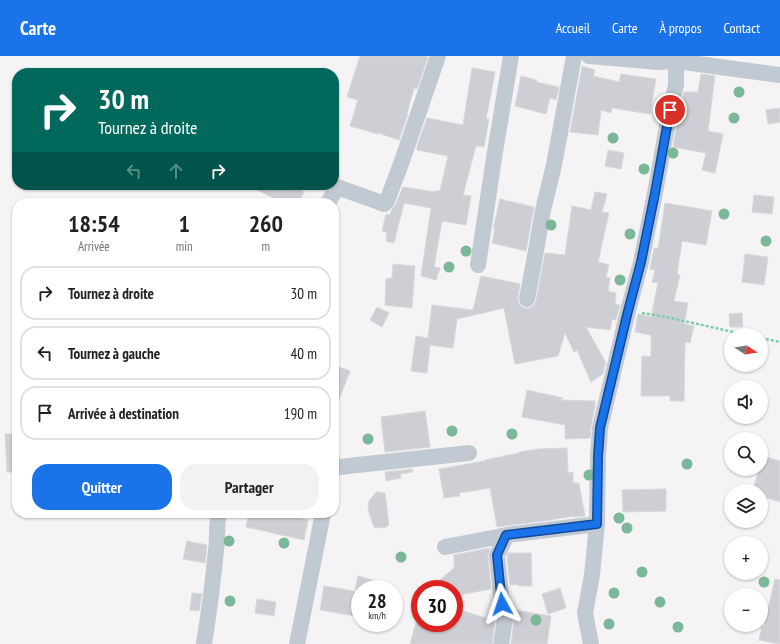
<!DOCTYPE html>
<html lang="fr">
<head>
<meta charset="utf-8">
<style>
	body { margin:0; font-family:"PT Sans Narrow",sans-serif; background:#f2f2f2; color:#202124; height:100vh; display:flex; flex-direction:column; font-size:15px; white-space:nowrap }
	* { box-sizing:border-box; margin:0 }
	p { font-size:13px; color:#757577 }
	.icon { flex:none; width:22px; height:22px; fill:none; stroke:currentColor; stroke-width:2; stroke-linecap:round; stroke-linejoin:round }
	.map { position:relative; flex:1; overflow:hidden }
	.details { position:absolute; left:12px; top:142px; width:327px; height:320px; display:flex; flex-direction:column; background:#fff; border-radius:16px; box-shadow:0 1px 3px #0004 }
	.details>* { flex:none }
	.hud { position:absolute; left:12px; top:12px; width:327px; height:122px; border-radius:16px; box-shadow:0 1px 3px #0004; background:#00695c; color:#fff; overflow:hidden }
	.needle { width:26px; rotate:102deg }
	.controls { position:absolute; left:724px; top:272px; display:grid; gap:8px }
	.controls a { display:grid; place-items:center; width:44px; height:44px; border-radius:50%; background:#fff; box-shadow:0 1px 3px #0004; font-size:20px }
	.speed { position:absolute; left:351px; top:524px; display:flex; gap:8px; font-size:20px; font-weight:700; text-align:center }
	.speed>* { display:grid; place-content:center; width:52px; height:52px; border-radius:50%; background:#fff; box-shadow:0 1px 3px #0004; line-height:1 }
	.speed small { font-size:10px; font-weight:400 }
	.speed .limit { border:6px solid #d22; background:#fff; color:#111 }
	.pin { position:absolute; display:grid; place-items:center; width:34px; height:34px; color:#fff; margin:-17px; border:2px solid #fff; border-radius:50%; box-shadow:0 1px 4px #0007 }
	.me { position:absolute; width:44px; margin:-22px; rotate:355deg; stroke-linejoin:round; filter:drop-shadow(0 0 3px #0008) }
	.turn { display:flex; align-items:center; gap:14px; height:84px; padding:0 20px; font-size:18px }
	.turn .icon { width:52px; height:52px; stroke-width:2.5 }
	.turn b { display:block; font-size:28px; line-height:34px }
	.lanes { display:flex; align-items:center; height:38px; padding:0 20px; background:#0003; justify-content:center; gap:20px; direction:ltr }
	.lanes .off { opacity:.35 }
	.eta { display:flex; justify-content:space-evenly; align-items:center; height:68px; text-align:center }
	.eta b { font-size:24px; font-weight:700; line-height:28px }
	.cta { display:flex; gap:8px; margin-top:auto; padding:8px 20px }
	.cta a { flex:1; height:46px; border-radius:16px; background:#1a73e8; color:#fff; font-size:16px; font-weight:700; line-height:46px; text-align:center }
	.cta a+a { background:#f2f2f2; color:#202124 }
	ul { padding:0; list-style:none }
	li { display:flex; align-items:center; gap:12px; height:54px; margin:0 8px 6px; padding:0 12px; border:2px solid #e0e0e0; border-radius:16px }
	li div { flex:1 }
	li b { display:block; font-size:15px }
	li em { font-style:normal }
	header { display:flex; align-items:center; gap:24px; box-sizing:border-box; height:56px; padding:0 20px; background:#1a73e8; color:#fff }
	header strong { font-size:19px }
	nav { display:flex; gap:22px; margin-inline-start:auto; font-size:14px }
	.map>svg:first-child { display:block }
	.building { fill:#cdcfd5; stroke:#d7d9de }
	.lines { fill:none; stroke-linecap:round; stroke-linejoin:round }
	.path { stroke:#7ad0a6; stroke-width:2.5; stroke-dasharray:3 2; stroke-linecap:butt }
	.minor { stroke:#c1cad2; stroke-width:16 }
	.tree { fill:#7bb799 }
	.route-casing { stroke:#114b97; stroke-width:10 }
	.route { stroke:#1a73e8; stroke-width:7 }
</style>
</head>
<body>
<header>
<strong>Carte</strong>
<nav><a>Accueil</a><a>Carte</a><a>À propos</a><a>Contact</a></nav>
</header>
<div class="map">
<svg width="780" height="588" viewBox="0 0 780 588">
	<rect width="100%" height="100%" fill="#f5f3f3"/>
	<path class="building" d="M360 0H423L428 1 417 33 414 32 407 58H408L399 84 378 77V78L350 70 358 44 347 41Z
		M582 10 595 14 593 20 619 26 621 18 656 23 650 58 612 52 611 57 601 54 598 79 570 76Z
		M472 12 495 16 486 63H489L484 91 476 90 463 139 471 140 466 169 442 165 434 211 440 212 436 224 421 220 431 152 404 147 394 187 386 185 387 176 382 175 386 158 390 159 391 155 396 148 403 131 436 136V134L440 135 448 100 417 94V90L427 62 463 69Z
		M701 18 715 20 708 75 723 78 715 117 702 114 706 97 673 91 679 56 684 36H698Z
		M521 20 537 24 536 26 559 31 556 44 550 42 546 58 515 50Z
		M780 52V66L768 68 766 54Z
		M608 94 624 97 621 113 605 110Z
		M246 129H301L299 133 304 136 298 147H274L276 143Z
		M595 136 607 138 602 156 609 157 598 206 609 209 606 221 610 222 608 235 616 237 615 248 620 249 616 264 612 263 610 274 586 271 606 307 604 311V313L603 318 591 326 577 294 574 296 565 277 558 300 515 308 504 252 457 263 453 292 430 289 427 317 411 315 416 280 428 282 432 249 473 254 481 220 520 228 518 241V246L521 250 525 252H530L534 249 536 245 545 197 565 199 572 150 591 154Z
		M754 139 774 141 772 158 752 156Z
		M500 143 534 151 526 195 492 187 495 172H493L494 169Z
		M665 147 712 155 706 189 682 185 677 218 680 219 674 245 688 247 684 268 694 270 690 287 685 286 684 345H670V340H641L642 300 651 301V279L635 276 638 258 651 261 658 227 652 226 655 214 650 213 654 192 658 193Z
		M745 198 768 201 764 229 742 226Z
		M393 208 415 210 412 252 385 249 386 223 392 222Z
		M377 251 389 257 382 271 370 264Z
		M742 257 743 271H730L729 258Z
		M334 309 350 315 335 354H334Z
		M527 334 563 342 560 344 595 345V350L591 371 590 382 565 383V369L522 361Z
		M425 355 430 391 385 396 381 361Z
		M5 378H17V416H7Z
		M567 392 568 417 573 416V427H579L585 460 574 461 573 460 544 465 497 471 490 432 459 437 460 440 444 442 439 413 485 405V404L519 397V396L538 393Z
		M763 400 780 405V446L761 440V435H753L759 413H761V406Z
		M412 413 413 416 400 418 401 422 386 425 385 416Z
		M666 433V455L623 456 622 434Z
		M376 436 385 437 389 469 384 472 374 471 368 454 369 445Z
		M249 457H275L308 464 304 484 246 471Z
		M187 485 207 489 205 507 183 503Z
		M490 492 488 500 491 533 454 540V533H429L454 512V499Z
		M508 497H531L532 530H518V528L510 529 507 501Z
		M358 520 391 529 390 533H355Z
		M775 523 780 524V588L759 584 762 570H764Z
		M324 530 360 536V561L320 554Z
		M560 532 566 552 548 558 542 538Z
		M192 537 202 538 199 555 190 554Z
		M257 543 276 546 274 560 255 557Z
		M454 552 495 565 492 588H410L416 567H454Z
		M514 554 551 560 547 588H511L514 564Z"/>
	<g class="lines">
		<path class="path" d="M642 257 666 261 747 279
			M761 282 780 286"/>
		<path class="minor" d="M589 0 658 6 676 5 780 19
			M328 147 337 131 379 146 384 148 387 145 402 105 438 0
			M478 209 494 102 511 0
			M527 243 536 195 543 154 554 109 574 0
			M334 413V412L348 410 469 397
			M445 491 507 479 597 468
			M204 588C209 557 213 525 216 494 218 481 216 469 219 457
			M297 588 323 457
			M501 588 505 563 502 548 497 499 507 479
			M591 588 585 557 592 519 597 468 598 400 600 372 628 255 641 206 655 137 670 54 676 29V5"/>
	</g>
	<g class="tree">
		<circle cx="739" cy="36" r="5.5"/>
		<circle cx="660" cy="52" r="5.5"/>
		<circle cx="734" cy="62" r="5.5"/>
		<circle cx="613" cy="82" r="5.5"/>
		<circle cx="673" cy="97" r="5.5"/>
		<circle cx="644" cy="113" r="5.5"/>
		<circle cx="724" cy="158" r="5.5"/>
		<circle cx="551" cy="169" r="5.5"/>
		<circle cx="630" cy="178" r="5.5"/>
		<circle cx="766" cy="185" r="5.5"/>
		<circle cx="466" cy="195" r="5.5"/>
		<circle cx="449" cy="211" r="5.5"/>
		<circle cx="620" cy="224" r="5.5"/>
		<circle cx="452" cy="375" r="5.5"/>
		<circle cx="512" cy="378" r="5.5"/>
		<circle cx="368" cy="383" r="5.5"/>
		<circle cx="687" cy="408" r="5.5"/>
		<circle cx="589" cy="419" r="5.5"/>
		<circle cx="619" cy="462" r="5.5"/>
		<circle cx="627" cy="472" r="5.5"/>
		<circle cx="229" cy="485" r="5.5"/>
		<circle cx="284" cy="487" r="5.5"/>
		<circle cx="401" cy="501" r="5.5"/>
		<circle cx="642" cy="516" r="5.5"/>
		<circle cx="764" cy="526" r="5.5"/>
		<circle cx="614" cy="537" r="5.5"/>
		<circle cx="230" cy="545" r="5.5"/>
		<circle cx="660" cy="546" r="5.5"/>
		<circle cx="536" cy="564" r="5.5"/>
		<circle cx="609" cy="568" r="5.5"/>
		<circle cx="678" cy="571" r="5.5"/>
	</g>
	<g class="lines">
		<g class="route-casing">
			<path id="route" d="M502 548 497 499 506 479 597 468 598 400 600 372 628 255 641 206 655 137 670 54"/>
		</g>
		<use href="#route" class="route"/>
	</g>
</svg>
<div class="controls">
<a><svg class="needle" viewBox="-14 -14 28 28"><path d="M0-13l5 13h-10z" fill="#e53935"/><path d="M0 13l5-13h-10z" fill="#757577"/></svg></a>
<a><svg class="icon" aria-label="sound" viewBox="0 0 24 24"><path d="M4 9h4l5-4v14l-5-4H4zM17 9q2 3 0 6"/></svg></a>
<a><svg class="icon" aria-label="search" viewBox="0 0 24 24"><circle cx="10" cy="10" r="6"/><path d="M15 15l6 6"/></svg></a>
<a><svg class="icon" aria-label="layers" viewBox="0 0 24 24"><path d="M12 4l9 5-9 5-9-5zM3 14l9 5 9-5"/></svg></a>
<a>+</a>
<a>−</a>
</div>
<div class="speed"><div>28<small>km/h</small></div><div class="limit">30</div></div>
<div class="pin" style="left:670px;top:54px;background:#d93025"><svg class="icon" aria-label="arrive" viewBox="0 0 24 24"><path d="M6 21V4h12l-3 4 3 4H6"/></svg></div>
<svg class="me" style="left:502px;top:548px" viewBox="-20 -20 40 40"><path d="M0-17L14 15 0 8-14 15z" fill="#1a73e8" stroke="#fff" stroke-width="4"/></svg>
<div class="hud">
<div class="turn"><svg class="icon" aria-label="right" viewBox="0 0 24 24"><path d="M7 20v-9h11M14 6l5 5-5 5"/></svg><div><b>30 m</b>Tournez à droite</div></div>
<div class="lanes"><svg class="icon off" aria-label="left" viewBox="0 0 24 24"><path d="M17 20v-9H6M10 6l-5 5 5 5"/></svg><svg class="icon off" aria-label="ahead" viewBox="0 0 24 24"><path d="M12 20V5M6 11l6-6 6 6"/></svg><svg class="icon" aria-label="right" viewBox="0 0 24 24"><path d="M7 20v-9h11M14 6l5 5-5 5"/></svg></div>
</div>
<section class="details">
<div class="eta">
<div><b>18:54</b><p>Arrivée</p></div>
<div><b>1</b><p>min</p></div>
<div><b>260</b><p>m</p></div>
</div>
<ul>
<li><svg class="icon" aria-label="right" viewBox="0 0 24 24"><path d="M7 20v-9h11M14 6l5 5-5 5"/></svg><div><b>Tournez à droite</b></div><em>30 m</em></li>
<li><svg class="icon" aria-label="left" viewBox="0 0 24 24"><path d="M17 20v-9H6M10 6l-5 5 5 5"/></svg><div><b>Tournez à gauche</b></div><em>40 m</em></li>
<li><svg class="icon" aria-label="arrive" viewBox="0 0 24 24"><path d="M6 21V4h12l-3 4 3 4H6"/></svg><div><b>Arrivée à destination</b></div><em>190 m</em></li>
</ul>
<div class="cta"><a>Quitter</a><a>Partager</a></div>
</section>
</div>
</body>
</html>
